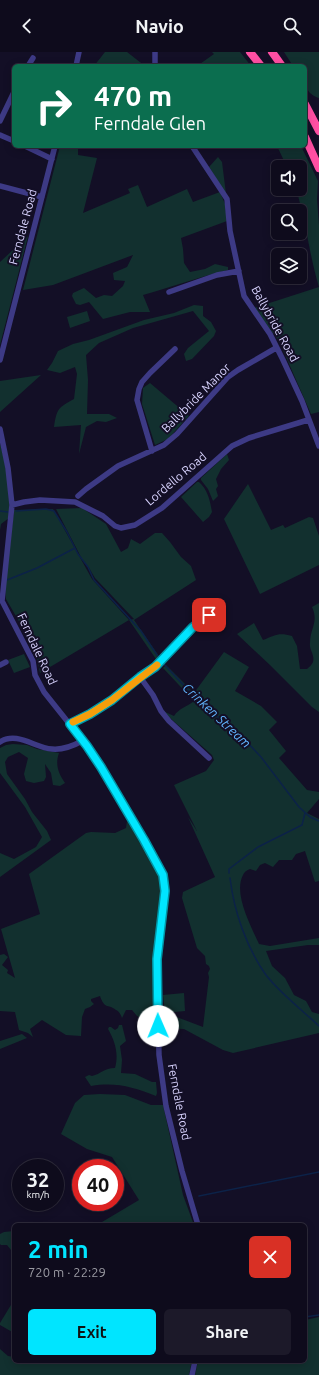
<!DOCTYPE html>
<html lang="en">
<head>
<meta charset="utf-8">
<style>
	body { margin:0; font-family:Ubuntu,sans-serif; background:#1c1929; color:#f1f3f6; height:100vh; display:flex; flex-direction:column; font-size:15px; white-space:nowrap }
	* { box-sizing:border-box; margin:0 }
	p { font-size:13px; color:#9b9ba3 }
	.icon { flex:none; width:22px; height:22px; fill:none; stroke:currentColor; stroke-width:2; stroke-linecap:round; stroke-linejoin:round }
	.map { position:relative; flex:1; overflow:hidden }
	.side { position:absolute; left:12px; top:1171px; width:295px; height:140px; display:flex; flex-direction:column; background:#0e0b1c; border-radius:6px; box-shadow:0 2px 10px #0003,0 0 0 1px #2e2b3b }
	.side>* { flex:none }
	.banner { position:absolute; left:12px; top:12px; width:295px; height:84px; border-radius:6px; box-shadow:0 2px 10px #0003,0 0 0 1px #2e2b3b; background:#0b6e4f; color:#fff; overflow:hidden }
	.tools { position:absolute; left:271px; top:108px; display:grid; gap:8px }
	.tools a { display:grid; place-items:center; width:36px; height:36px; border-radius:6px; background:#0e0b1c; box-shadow:0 2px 10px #0003,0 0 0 1px #2e2b3b; font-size:20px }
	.speed { position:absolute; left:12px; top:1107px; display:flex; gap:8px; font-size:20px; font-weight:700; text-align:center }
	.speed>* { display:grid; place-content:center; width:52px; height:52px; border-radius:50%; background:#0e0b1c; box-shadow:0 2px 10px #0003,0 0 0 1px #2e2b3b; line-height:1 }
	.speed small { font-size:10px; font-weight:400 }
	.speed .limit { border:6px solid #d22; background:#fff; color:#111 }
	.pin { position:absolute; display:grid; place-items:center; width:34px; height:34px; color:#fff; margin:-17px; border-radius:8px; box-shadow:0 2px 6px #0006 }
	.me { position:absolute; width:44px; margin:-22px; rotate:359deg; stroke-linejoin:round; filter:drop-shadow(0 0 3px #0008) }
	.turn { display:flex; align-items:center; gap:14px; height:84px; padding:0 16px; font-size:18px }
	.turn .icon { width:52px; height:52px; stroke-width:2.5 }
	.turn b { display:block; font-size:28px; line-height:34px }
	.round { display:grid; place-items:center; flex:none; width:42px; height:42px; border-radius:6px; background:#1c1929 }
	.overview { display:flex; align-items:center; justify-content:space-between; height:68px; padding:0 16px }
	h1 { font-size:24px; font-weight:600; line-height:30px; color:#00e5ff }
	.action { display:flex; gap:8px; margin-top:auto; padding:8px 16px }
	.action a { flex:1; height:46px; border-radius:6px; background:#00e5ff; color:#111; font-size:16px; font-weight:600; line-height:46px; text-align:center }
	.action a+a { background:#1c1929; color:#f1f3f6 }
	header { display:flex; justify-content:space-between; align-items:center; height:52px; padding:0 16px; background:#0e0b1c; font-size:18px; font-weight:600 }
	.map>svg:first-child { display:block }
	.green { fill:#12302f }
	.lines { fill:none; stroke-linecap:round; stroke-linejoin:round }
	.stream { stroke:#0c2248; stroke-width:1.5 }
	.minor { stroke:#3d3a85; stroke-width:5.5 }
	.highway { stroke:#ff4fa3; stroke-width:8 }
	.route-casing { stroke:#0095a6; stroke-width:10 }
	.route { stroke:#00e5ff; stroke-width:7 }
	.slow { stroke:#f59e0b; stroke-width:7 }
	.labels { text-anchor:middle; stroke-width:4; stroke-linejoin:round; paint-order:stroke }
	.street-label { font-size:12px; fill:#d9d4ff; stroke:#130f26 }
	.water-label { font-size:13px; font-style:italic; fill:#62b6ff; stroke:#130f26 }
</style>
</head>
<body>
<header><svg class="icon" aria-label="back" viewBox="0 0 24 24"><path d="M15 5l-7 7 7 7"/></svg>Navio<svg class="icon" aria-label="search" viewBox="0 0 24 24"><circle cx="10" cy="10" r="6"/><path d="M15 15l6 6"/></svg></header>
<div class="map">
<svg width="319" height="1323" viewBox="0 0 319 1323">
	<rect width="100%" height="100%" fill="#130f26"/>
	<path class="green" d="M105 0H127L145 14H94Z
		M212 0H240L251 14H197L214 2Z
		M284 0H319V46C303 41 305 28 305 14H293Z
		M60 94H78V103L97 106 83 161 130 141 128 137 138 133 147 155 187 137 193 150 220 140 225 152 227 169 181 186 183 197 184 211 190 220 205 217 215 212 228 215V218C199 225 171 235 143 243L150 260H130L103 267 89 250 80 253 76 252 72 244 73 241 84 236 96 246 104 243 112 244 123 234 125 229 114 228 113 221 127 215 133 203 53 233 23 238Z
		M277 94H301L318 129 317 147 319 173V360L311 362 279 289 254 256 319 235C309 202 306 169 296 137H300V115H287Z
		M218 105 222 110 226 142 209 115Z
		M28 184 0 293V210Z
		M194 253 203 254V264L211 270 216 279 214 284 192 307 186 309 184 302 188 296 209 279 193 259 133 276 99 291 86 303 88 328 87 362H109L117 366 106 370 97 369 86 375 79 402 81 373 54 375C57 356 58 356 74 347L77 322 75 315 60 321 47 318 52 311 58 299 73 292 89 288 144 268 174 261Z
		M87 259 90 269 70 276 67 265Z
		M41 323 0 360V329Z
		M150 331 189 364 168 387 155 393 142 352 143 336Z
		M0 391C7 415 10 441 9 466L1 472 0 478Z
		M227 402 229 408 221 417 216 427 218 434 216 437 218 444 213 449 208 437 201 428V426Z
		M197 430H199C208 438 210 449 212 460L209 465 203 470 181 445Z
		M248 432 271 478 283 473 285 476 309 465 313 466 319 484V513L260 542 224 467Z
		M82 456 106 472 121 500 128 496 131 487 140 492 155 481H162L170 490 181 505 191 514 196 528 134 568 161 607 158 610 129 568 40 621 35 597 6 547 5 535 14 458 53 457 92 527 129 568 134 567 95 526 89 516 83 509 56 457Z
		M319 551V660L312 655 271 614 237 582 254 571 263 588C275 583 279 580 292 584L297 594 300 617H307C309 615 312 613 313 610 315 603 309 598 310 591 310 576 319 570 312 555Z
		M224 600 249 615 235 639 261 654 277 670 269 678 286 699 279 706 307 738 319 740V747L307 761 319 767V829L315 830 305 799 296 802 292 808H279L273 815 265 811 260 813 256 819 250 817C247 818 244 820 243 823 233 842 251 874 259 892L270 894 319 886V893H308L266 899 272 914 285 926 294 943 306 949 312 960 319 962V981L233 1001 223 998 184 977 162 976 161 965 174 964 203 975 209 925 208 921 210 917 209 914 206 912 205 904 197 896 182 846 183 840 215 825 188 765 197 779 174 733 206 719 214 708 212 703 170 666 163 659 174 664C179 656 187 655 194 649L163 616 166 613 194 641Z
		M24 602 30 615 14 621 8 608Z
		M13 692 27 693 37 697 59 701C55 712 58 721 65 731L60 734 53 733 51 721 45 712 46 725 44 729 34 731 26 729 24 722 28 706 19 700 8 705 5 710 7 722 25 747 32 760 47 779 51 788 0 825V801L14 807 36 795 42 785 25 755 0 721V696L6 693Z
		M127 769 150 806 162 829 153 971 137 964 132 958H126L122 966C121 963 119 959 116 958 107 951 105 958 100 944L91 947V949L94 952 90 955 85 957 82 965 81 984 66 983 42 968 30 977 33 985 28 981 19 978 15 960 0 959V903L4 902 8 905 2 913 8 918 7 921 15 926 1 877 40 862 29 822 86 781 91 780 115 781 126 776Z
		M184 941 185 959 165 961 163 943Z
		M119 973H122L126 989 120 994 122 1008 121 1021 135 1022 152 1030H156L157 1041 156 1044C133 1035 116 1030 91 1034L85 1025 89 1023 92 1024C101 1022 104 1016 115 1016 119 1002 115 989 108 977L109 975H111L115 978 118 976Z
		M22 982 27 986 0 997V989Z
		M100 1042 125 1043 151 1053H163L183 1143 194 1173H97L139 1148 112 1105 87 1097 61 1082 75 1051 84 1043Z
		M14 1179V1192L11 1198 7 1193H1L0 1192V1182L4 1180Z
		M14 1248V1281L0 1273V1271Z
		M319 1265V1323H195L198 1309H305V1268Z
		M0 1297 8 1304 14 1305V1309H192L189 1323H0Z"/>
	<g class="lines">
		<path class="stream" d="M0 459 8 460
			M16 459 46 457 54 459 67 480 78 502 88 515 94 528 141 579 159 606
			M7 528 37 516 75 496
			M162 610 189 639 209 658 221 667 246 689 261 705 299 755 310 765 319 769
			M229 821V817L258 795 302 773 305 761
			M230 826C234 859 246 895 266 923 280 941 302 958 319 974
			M199 1144 319 1120
			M305 1265 319 1263"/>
		<path class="minor" d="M28 14 33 6
			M76 14 79 0
			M155 14V0
			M0 69 14 40
			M0 83 14 89
			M25 94 52 107
			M192 94 227 147 230 179 244 244 270 282 283 308 302 349 319 394
			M0 134 42 145
			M169 240 217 223 239 219
			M0 308 55 94
			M0 377 8 416 12 453 2 549 33 609 35 623 44 640 87 694 123 751 163 823 165 839 157 907 159 1003 166 1054 182 1119 198 1173
			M152 399 137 348 139 337 142 330 150 321 175 297
			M78 444 86 437 118 414 164 393 177 382 228 325 238 318 276 296
			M12 453 24 450 40 448 75 450 103 464 115 474 121 476 135 473 162 456 232 394 249 386 308 368
			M0 613 6 610
			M140 625 153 643 161 659 169 669 209 706
			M70 672 90 662 112 648 140 625 155 615 193 575 216 558
			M0 690C17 679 35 696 52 697 63 698 73 694 82 689
			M192 1323 195 1309"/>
		<path class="highway" d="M250 0 261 14
			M272 0 282 14
			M305 52 319 79
			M305 85 319 116"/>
	</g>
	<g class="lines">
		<g class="route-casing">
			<path id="route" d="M158 974 157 907 165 839 163 823 144 788 101 715 87 694 70 672 90 662 112 648 140 625 155 615 193 575 209 563"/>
		</g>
		<use href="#route" class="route"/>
		<path class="slow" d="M73 670 90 662 112 648 157 613"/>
	</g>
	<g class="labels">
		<g class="street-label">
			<text transform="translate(23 175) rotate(-75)" y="4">Ferndale Road</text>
			<text transform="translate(275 272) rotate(61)" y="4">Ballybride Road</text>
			<text transform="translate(196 346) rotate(-45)" y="4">Ballybride Manor</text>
			<text transform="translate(176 427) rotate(-40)" y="4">Lordello Road</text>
			<text transform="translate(37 597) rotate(65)" y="4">Ferndale Road</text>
			<text transform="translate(179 1050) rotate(79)" y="4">Ferndale Road</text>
		</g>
		<g class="water-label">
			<text transform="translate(217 663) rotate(43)" y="5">Crinken Stream</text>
		</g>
	</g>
</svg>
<div class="tools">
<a><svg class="icon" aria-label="sound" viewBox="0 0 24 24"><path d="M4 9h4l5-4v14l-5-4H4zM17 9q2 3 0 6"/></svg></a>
<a><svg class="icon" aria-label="search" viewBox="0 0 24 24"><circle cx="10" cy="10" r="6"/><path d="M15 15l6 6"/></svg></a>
<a><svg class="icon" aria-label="layers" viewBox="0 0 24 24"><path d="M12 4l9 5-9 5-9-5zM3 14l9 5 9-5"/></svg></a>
</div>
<div class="speed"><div>32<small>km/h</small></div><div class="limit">40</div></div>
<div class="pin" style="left:209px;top:563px;background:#d93025"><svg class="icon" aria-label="arrive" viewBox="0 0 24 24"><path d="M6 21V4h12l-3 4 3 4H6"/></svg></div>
<svg class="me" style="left:158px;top:974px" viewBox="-20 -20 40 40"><circle r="19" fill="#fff"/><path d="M0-13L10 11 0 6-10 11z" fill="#00e5ff"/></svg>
<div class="banner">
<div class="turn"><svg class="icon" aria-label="right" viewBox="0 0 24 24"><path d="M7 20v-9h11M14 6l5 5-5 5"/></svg><div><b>470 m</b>Ferndale Glen</div></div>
</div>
<section class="side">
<div class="overview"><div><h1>2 min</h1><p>720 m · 22:29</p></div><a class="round" style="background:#d93025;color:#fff"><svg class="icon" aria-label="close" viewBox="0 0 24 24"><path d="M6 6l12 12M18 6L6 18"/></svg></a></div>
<div class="action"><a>Exit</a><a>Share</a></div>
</section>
</div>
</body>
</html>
